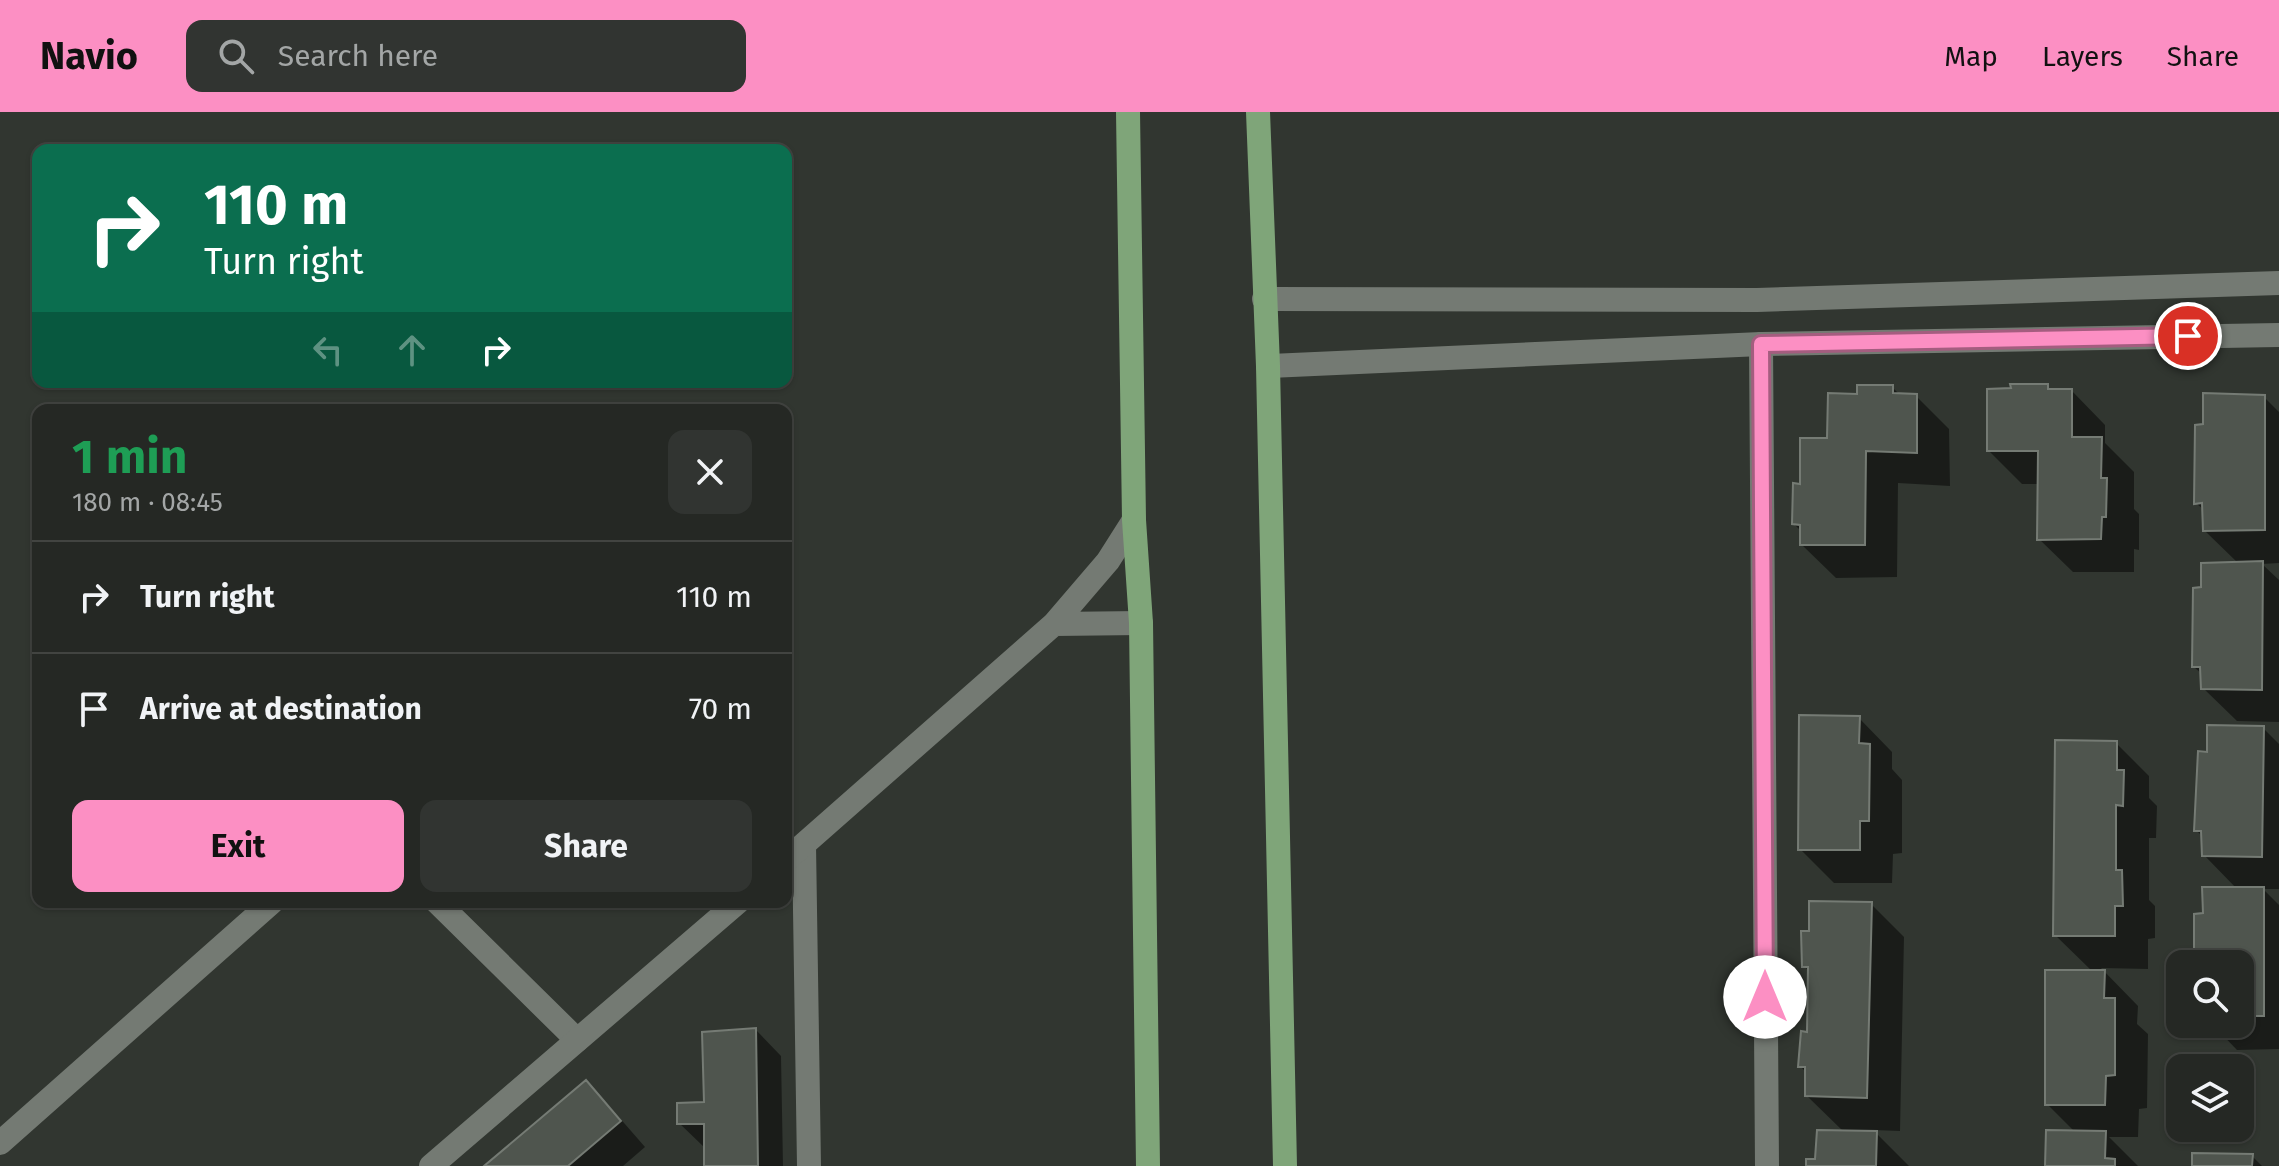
<!DOCTYPE html>
<html lang="en">
<head>
<meta charset="utf-8">
<style>
	body { margin:0; font-family:"Fira Sans",sans-serif; background:#313431; color:#f1f3f6; height:100vh; display:flex; flex-direction:column; font-size:30px; white-space:nowrap }
	* { box-sizing:border-box; margin:0 }
	p { font-size:26px; color:#a3a6a6 }
	.icon { flex:none; width:44px; height:44px; fill:none; stroke:currentColor; stroke-width:2; stroke-linecap:round; stroke-linejoin:round }
	.map { position:relative; flex:1; overflow:hidden }
	.details { position:absolute; left:32px; top:292px; width:760px; height:504px; display:flex; flex-direction:column; background:#252824; border-radius:16px; box-shadow:0 2px 6px #0004,0 0 0 2px #424441 }
	.details>* { flex:none }
	.banner { position:absolute; left:32px; top:32px; width:760px; height:244px; border-radius:16px; box-shadow:0 2px 6px #0004,0 0 0 2px #424441; background:#0b6e4f; color:#fff; overflow:hidden }
	.buttons { position:absolute; left:2166px; top:838px; display:grid; gap:16px }
	.buttons a { display:grid; place-items:center; width:88px; height:88px; border-radius:16px; background:#252824; box-shadow:0 2px 6px #0004,0 0 0 2px #424441; font-size:40px }
	.pin { position:absolute; display:grid; place-items:center; width:68px; height:68px; color:#fff; margin:-34px; border:4px solid #fff; border-radius:50%; box-shadow:0 2px 8px #0007 }
	.me { position:absolute; width:88px; margin:-44px; rotate:0deg; stroke-linejoin:round; filter:drop-shadow(0 0 6px #0008) }
	.turn { display:flex; align-items:center; gap:28px; height:168px; padding:0 40px; font-size:36px }
	.turn .icon { width:104px; height:104px; stroke-width:2.5 }
	.turn b { display:block; font-size:56px; line-height:68px }
	.lanes { display:flex; align-items:center; height:76px; padding:0 40px; background:#0003; justify-content:center; gap:40px; direction:ltr }
	.lanes .off { opacity:.35 }
	.round { display:grid; place-items:center; flex:none; width:84px; height:84px; border-radius:16px; background:#313431 }
	.headline { display:flex; align-items:center; justify-content:space-between; height:136px; padding:0 40px }
	h1 { font-size:48px; font-weight:700; line-height:60px; color:#1e9e55 }
	.action { display:flex; gap:16px; margin-top:auto; padding:16px 40px }
	.action a { flex:1; height:92px; border-radius:16px; background:#fc8fc3; color:#111; font-size:32px; font-weight:700; line-height:92px; text-align:center }
	.action a+a { background:#313431; color:#f1f3f6 }
	ul { padding:0; list-style:none }
	li { display:flex; align-items:center; gap:24px; height:112px; padding:0 40px; border-top:2px solid #424441 }
	li div { flex:1 }
	li b { display:block; font-size:30px }
	li em { font-style:normal }
	header { display:flex; align-items:center; gap:48px; box-sizing:border-box; height:112px; padding:0 40px; background:#fc8fc3; color:#111 }
	header strong { font-size:38px }
	nav { display:flex; gap:44px; margin-inline-start:auto; font-size:28px }
	.search { width:560px; height:72px; background:#313431; display:flex; align-items:center; gap:20px; box-sizing:border-box; padding:0 28px; border-radius:16px; color:#a3a6a6; font-size:30px }
	.map>svg:first-child { display:block }
	.shadow { fill:#0007 }
	.building { fill:#4f554e; stroke:#757b74; stroke-width:2 }
	.lines { fill:none; stroke-linecap:round; stroke-linejoin:round }
	.street { stroke:#747a73; stroke-width:24 }
	.secondary { stroke:#747a73; stroke-width:24 }
	.primary { stroke:#7fa579; stroke-width:24 }
	.route-casing { stroke:#a45d7f; stroke-width:20 }
	.route { stroke:#fc8fc3; stroke-width:14 }
</style>
</head>
<body>
<header>
<strong>Navio</strong>
<div class="search"><svg class="icon" aria-label="search" viewBox="0 0 24 24"><circle cx="10" cy="10" r="6"/><path d="M15 15l6 6"/></svg>Search here</div>
<nav><a>Map</a><a>Layers</a><a>Share</a></nav>
</header>
<div class="map">
<svg width="2279" height="1054" viewBox="0 0 2279 1054">
	<rect width="100%" height="100%" fill="#313630"/>
	<path class="shadow" d="M2047 274 2052 279H2072L2105 313V331L2134 360V397L2139 402V438L2134 437V460H2073L2039 427 2040 372H2022L1989 339Z
		M1892 275 1900 283 1916 284 1949 317 1950 374 1898 371 1897 465 1836 466 1802 433V420L1794 412 1802 374 1859 284Z
		M2264 285 2279 300V451L2262 452 2279 468V610L2237 609 2203 576V563L2194 555 2203 477 2239 452 2205 419V399L2196 391 2206 314Z
		M1859 606 1892 640V657L1902 668V741L1893 742 1892 771H1834L1800 737Z
		M2263 616 2279 632V777H2263L2279 793V937L2237 938 2212 912H2240V852H2196L2205 803 2237 777 2204 743V726L2196 718 2209 642Z
		M2116 631 2149 664V686L2157 694 2156 726H2149V788L2155 794V826L2148 827V857L2101 856 2138 894 2137 912 2148 922 2147 996 2139 997 2138 1025H2109L2138 1054H2047L2076 1021 2047 992 2093 860 2055 823Z
		M1871 792 1904 825 1900 1019 1873 1018 1909 1054H1808L1844 1020 1807 984V961L1800 954 1809 922 1810 860 1804 854 1811 821Z
		M756 918 781 944 783 1054H706L705 1036 679 1011 706 991Z
		M586 970 611 996 645 1035 623 1054H487Z
		M2252 1044 2262 1054H2194Z"/>
	<path class="building" d="M2010 272H2048V277H2072V325H2102L2101 366H2107L2106 405H2102L2101 427 2037 428 2038 339H1987V277L2011 276Z
		M1857 273H1893V281L1917 282V341L1866 339 1865 433H1800V413L1792 412 1793 371 1800 372V326H1827L1828 281 1857 282Z
		M2203 281 2265 283V418L2203 419 2202 391 2194 392 2195 313 2203 312Z
		M2263 449 2262 578 2201 577 2200 555H2192L2193 476 2201 475V451Z
		M1799 603 1860 604 1859 631 1870 632 1869 709H1860V738H1798Z
		M2207 613 2264 614 2262 745 2202 744 2201 719H2194L2198 639 2207 640Z
		M2055 628 2117 629V658H2124L2123 694 2116 693V758H2122L2123 794H2115V824H2053Z
		M2202 775H2264V904H2240V852H2194V802L2203 801Z
		M1809 789 1872 790 1867 986 1805 984V955H1798L1801 919 1807 920 1808 855H1802L1801 819H1809Z
		M2045 858H2105L2104 886H2115V963L2106 964 2105 993H2045Z
		M756 916 758 1054H704V1012H677V991L704 990 702 920Z
		M586 968 621 1009 568 1054H484Z
		M1817 1018 1877 1019 1876 1054H1806V1047H1815Z
		M2046 1018 2106 1019 2105 1046 2115 1047V1054H2045Z
		M2192 1041 2253 1042 2252 1054H2192Z"/>
	<g class="lines">
		<path class="street" d="M1761 232 1767 1054
			M804 733 809 1054
			M437 790 577 928
			M0 1031 272 790"/>
		<path class="secondary" d="M1264 187 1757 188 2279 171
			M1268 254 1761 232 2279 223
			M1054 512 1141 511
			M786 748 1054 512 1108 449 1134 408
			M431 1054 738 790"/>
		<path class="primary" d="M1128 0 1134 408 1141 511 1148 1054
			M1258 0 1268 254 1285 1054"/>
	</g>
	<g class="lines">
		<g class="route-casing">
			<path id="route" d="M1765 885 1761 232 2188 224"/>
		</g>
		<use href="#route" class="route"/>
	</g>
</svg>
<div class="buttons">
<a><svg class="icon" aria-label="search" viewBox="0 0 24 24"><circle cx="10" cy="10" r="6"/><path d="M15 15l6 6"/></svg></a>
<a><svg class="icon" aria-label="layers" viewBox="0 0 24 24"><path d="M12 4l9 5-9 5-9-5zM3 14l9 5 9-5"/></svg></a>
</div>
<div class="pin" style="left:2188px;top:224px;background:#d93025"><svg class="icon" aria-label="arrive" viewBox="0 0 24 24"><path d="M6 21V4h12l-3 4 3 4H6"/></svg></div>
<svg class="me" style="left:1765px;top:885px" viewBox="-20 -20 40 40"><circle r="19" fill="#fff"/><path d="M0-13L10 11 0 6-10 11z" fill="#fc8fc3"/></svg>
<div class="banner">
<div class="turn"><svg class="icon" aria-label="right" viewBox="0 0 24 24"><path d="M7 20v-9h11M14 6l5 5-5 5"/></svg><div><b>110 m</b>Turn right</div></div>
<div class="lanes"><svg class="icon off" aria-label="left" viewBox="0 0 24 24"><path d="M17 20v-9H6M10 6l-5 5 5 5"/></svg><svg class="icon off" aria-label="ahead" viewBox="0 0 24 24"><path d="M12 20V5M6 11l6-6 6 6"/></svg><svg class="icon" aria-label="right" viewBox="0 0 24 24"><path d="M7 20v-9h11M14 6l5 5-5 5"/></svg></div>
</div>
<section class="details">
<div class="headline"><div><h1>1 min</h1><p>180 m · 08:45</p></div><a class="round"><svg class="icon" aria-label="close" viewBox="0 0 24 24"><path d="M6 6l12 12M18 6L6 18"/></svg></a></div>
<ul>
<li><svg class="icon" aria-label="right" viewBox="0 0 24 24"><path d="M7 20v-9h11M14 6l5 5-5 5"/></svg><div><b>Turn right</b></div><em>110 m</em></li>
<li><svg class="icon" aria-label="arrive" viewBox="0 0 24 24"><path d="M6 21V4h12l-3 4 3 4H6"/></svg><div><b>Arrive at destination</b></div><em>70 m</em></li>
</ul>
<div class="action"><a>Exit</a><a>Share</a></div>
</section>
</div>
</body>
</html>
